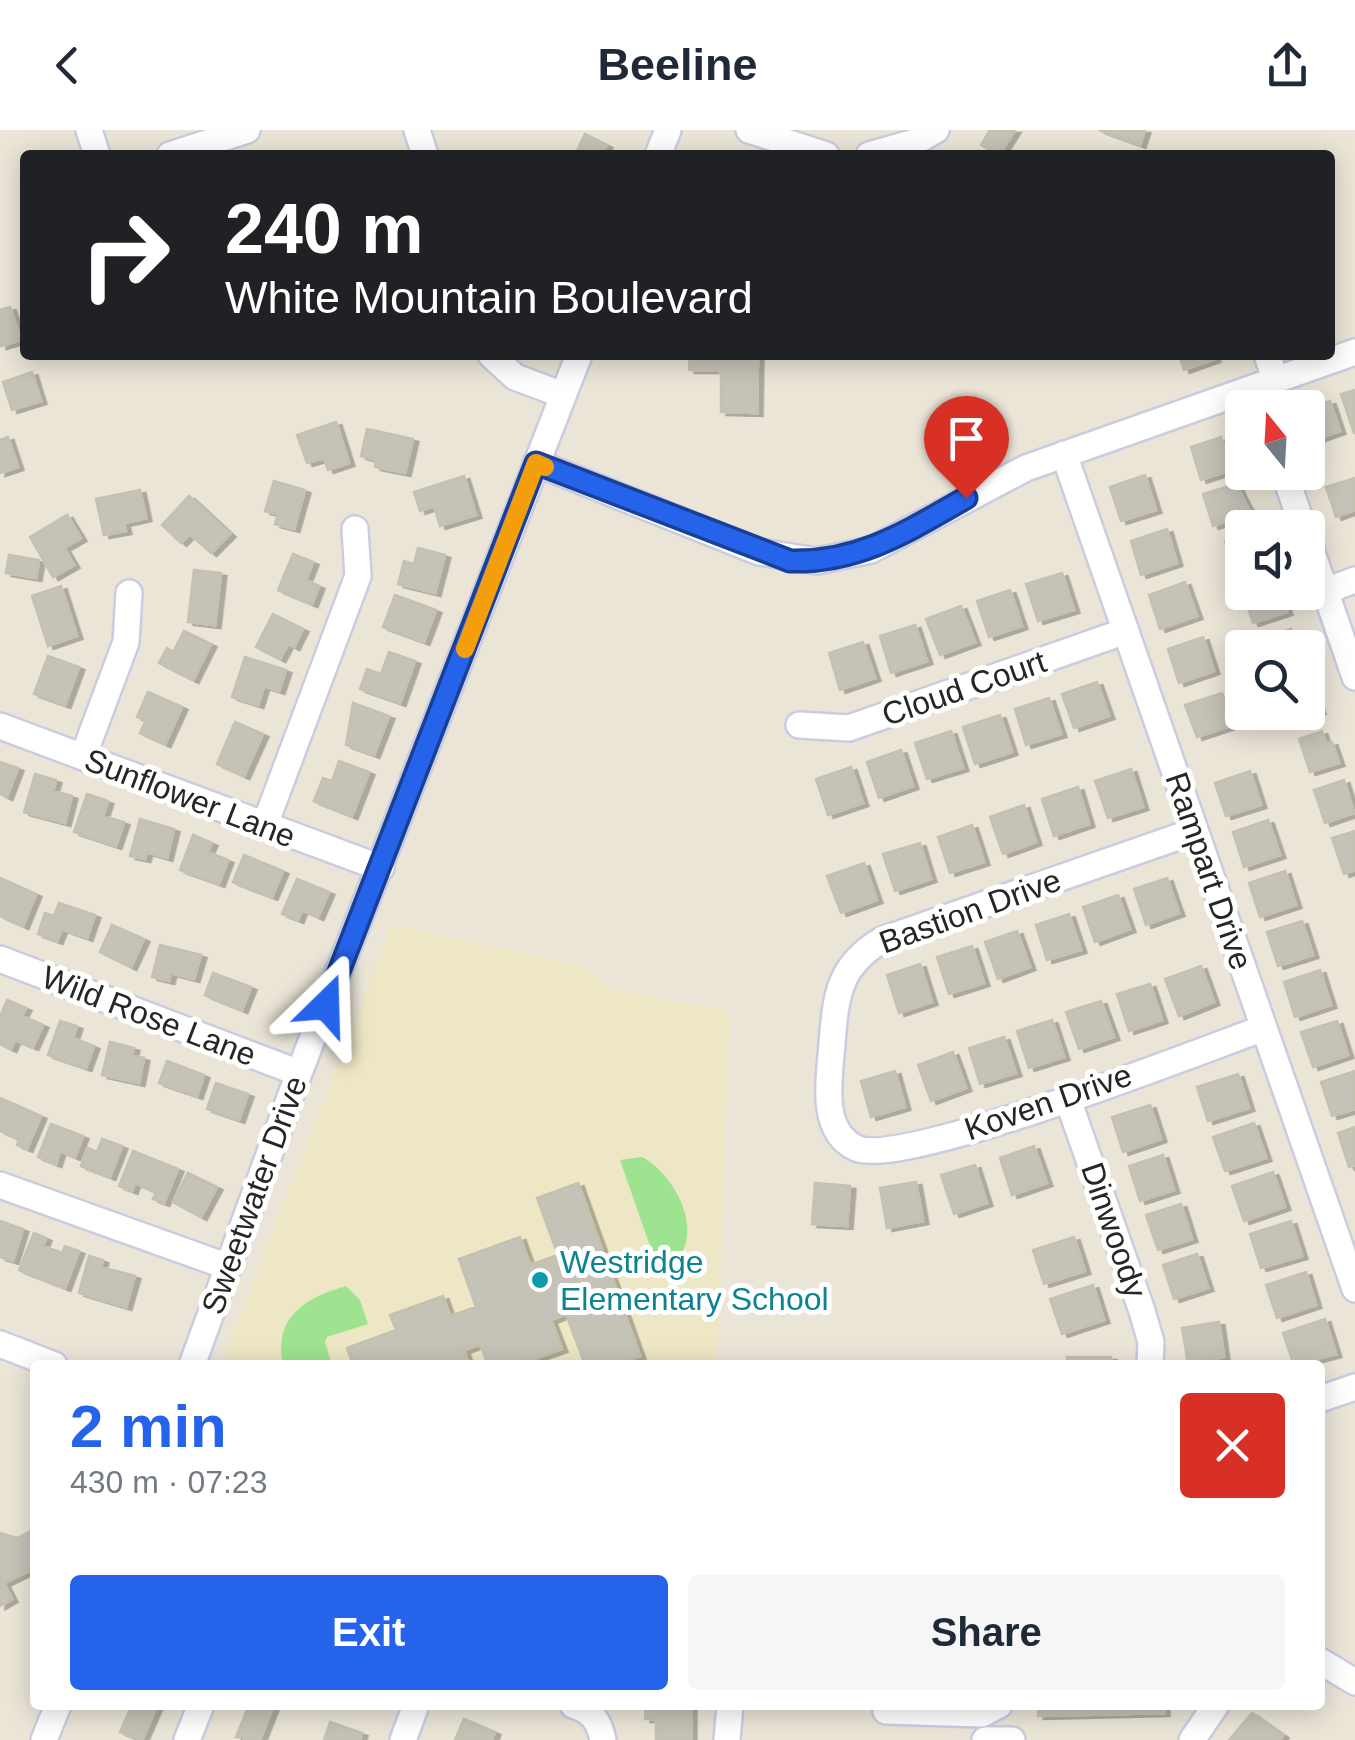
<!DOCTYPE html>
<html lang="en">
<head>
<meta charset="utf-8">
<style>
	body { margin:0; font-family:Helvetica,sans-serif; background:#f6f6f7; color:#1f2937; height:100vh; display:flex; flex-direction:column; font-size:38px; white-space:nowrap }
	* { box-sizing:border-box; margin:0 }
	p { font-size:32px; color:#747a83 }
	.icon { flex:none; width:55px; height:55px; fill:none; stroke:currentColor; stroke-width:2; stroke-linecap:round; stroke-linejoin:round }
	.map { position:relative; flex:1; overflow:hidden }
	.side { position:absolute; left:30px; top:1230px; width:1295px; height:350px; display:flex; flex-direction:column; background:#fff; border-radius:10px; box-shadow:0 5px 25px #0003 }
	.side>* { flex:none }
	.banner { position:absolute; left:20px; top:20px; width:1315px; height:210px; border-radius:10px; box-shadow:0 5px 25px #0003; background:#202124; color:#fff; overflow:hidden }
	.needle { width:65px; rotate:342deg }
	.controls { position:absolute; left:1225px; top:260px; display:grid; gap:20px }
	.controls a { display:grid; place-items:center; width:100px; height:100px; border-radius:10px; background:#fff; box-shadow:0 5px 25px #0003; font-size:50px }
	.pin { position:absolute; display:grid; place-items:center; width:85px; height:85px; color:#fff; margin:-102px -42px; border-radius:50% 50% 50% 0; rotate:-45deg; box-shadow:0 0 10px #0007 }
	.pin .icon { rotate:45deg }
	.me { position:absolute; width:110px; margin:-55px; rotate:22deg; stroke-linejoin:round; filter:drop-shadow(0 0 8px #0008) }
	.turn { display:flex; align-items:center; gap:35px; height:210px; padding:0 40px; font-size:45px }
	.turn .icon { width:130px; height:130px; stroke-width:2.5 }
	.turn b { display:block; font-size:70px; line-height:85px }
	.round { display:grid; place-items:center; flex:none; width:105px; height:105px; border-radius:10px; background:#f6f6f7 }
	.overview { display:flex; align-items:center; justify-content:space-between; height:170px; padding:0 40px }
	h1 { font-size:60px; font-weight:700; line-height:75px; color:#2563eb }
	.primary-button { display:flex; gap:20px; margin-top:auto; padding:20px 40px }
	.primary-button a { flex:1; height:115px; border-radius:10px; background:#2563eb; color:#fff; font-size:40px; font-weight:700; line-height:115px; text-align:center }
	.primary-button a+a { background:#f6f6f7; color:#1f2937 }
	header { display:flex; justify-content:space-between; align-items:center; height:130px; padding:0 40px; background:#fff; font-size:45px; font-weight:700 }
	.map>svg:first-child { display:block }
	.education { fill:#ede7c5 }
	.green { fill:#9ee490 }
	.building { fill:#c5c2b7; stroke:#c5c1b1; stroke-width:2.5; filter:url(#shadow) }
	.lines { fill:none; stroke-linecap:round; stroke-linejoin:round }
	.minor-casing { stroke:#cccce1; stroke-width:30 }
	.minor { stroke:#fff; stroke-width:25 }
	.route-casing { stroke:#184099; stroke-width:25 }
	.route { stroke:#2563eb; stroke-width:18 }
	.slow { stroke:#f59e0b; stroke-width:18 }
	.culture-dot { fill:#0f9aa8; stroke:#fff; stroke-width:4 }
	.labels { text-anchor:middle; stroke-width:10; stroke-linejoin:round; paint-order:stroke }
	.street-label { font-size:32px; fill:#262626; stroke:#fff }
	.culture-label { font-size:32px; fill:#0d838f; stroke:#fff; text-anchor:start }
</style>
</head>
<body>
<header><svg class="icon" aria-label="back" viewBox="0 0 24 24"><path d="M15 5l-7 7 7 7"/></svg>Beeline<svg class="icon" aria-label="share" viewBox="0 0 24 24"><path d="M12 15V3M7 8l5-5 5 5M5 13v7h14v-7"/></svg></header>
<div class="map">
<svg width="1355" height="1610" viewBox="0 0 1355 1610">
	<defs>
		<filter id="shadow"><feDropShadow dx="5.5" dy="3" stdDeviation="0" flood-color="#0004"/></filter>
	</defs>
	<rect width="100%" height="100%" fill="#eae5d7"/>
	<path class="education" d="M392 795 583 836 614 860 730 881 717 1235H221Z"/>
	<path class="green" d="M642 1027C680 1047 713 1119 659 1142L620 1030Z
		M346 1156 360 1170 368 1194 327 1207 325 1212 332 1235H283C273 1187 305 1168 346 1156Z"/>
	<path class="building" d="M990 0H1015L999 25 981 15Z
		M1099 0H1145L1140 15Z
		M585 4 607 15 601 25H575Z
		M10 177 21 210 1 216 0 180Z
		M690 225H758L757 283 721 282V240H689Z
		M1179 225H1214L1215 229 1184 240Z
		M32 242 41 271 12 280 3 252Z
		M1355 260V303H1354L1341 264Z
		M1330 271 1340 301 1308 312V278Z
		M336 292 349 333 328 340 324 328 307 333 297 305Z
		M367 299 413 309 405 343 375 337 376 330 361 326Z
		M8 307 18 337 0 343V310Z
		M1221 307 1231 340 1201 350 1191 317Z
		M1145 345 1156 380 1121 391 1110 357Z
		M464 346 476 385 440 396 434 376 420 381 414 362Z
		M1355 348V380L1336 387 1326 357Z
		M274 351 305 360 294 399 275 394 278 384 265 381Z
		M1236 354 1251 384 1213 396 1203 364Z
		M140 360 146 388 124 393 126 401 104 405 96 369Z
		M189 366 230 404 211 423 190 404 181 413 162 395Z
		M67 385 81 408 64 418 74 435 53 447 30 407Z
		M1167 399 1177 433 1141 445 1131 411Z
		M1242 405V441L1236 444 1225 411Z
		M418 418 445 425 435 463 398 454 404 431 414 434Z
		M293 424 313 432 306 450 319 456 312 474 278 460Z
		M9 425 39 430 36 448 6 443Z
		M194 440 221 443 215 495 188 492Z
		M1062 443 1074 480 1038 491 1026 454Z
		M1185 452 1197 486 1160 499 1149 465Z
		M61 456 77 506 48 516 32 466Z
		M1010 460 1022 496 989 507 977 471Z
		M1280 462 1287 482 1253 493 1243 463Z
		M395 465 436 480 424 512 383 497Z
		M961 476 975 512 940 525 926 489Z
		M273 484 303 499 294 517 288 514 280 529 256 517Z
		M915 495 927 531 891 543 880 506Z
		M1291 499 1296 518H1263L1261 509Z
		M184 501 211 514 193 550 159 533 167 518 173 522Z
		M1203 507 1214 541 1179 553 1168 519Z
		M863 512 875 548 840 560 829 523Z
		M389 522 415 531 400 573 360 559 367 539 381 544Z
		M48 526 79 537 65 575 34 564Z
		M245 527 286 540 279 561 264 556 258 575 232 567Z
		M1308 548 1320 581 1291 590 1288 582H1308Z
		M1097 552 1109 586 1074 598 1062 564Z
		M148 562 182 577 165 614 140 603 146 590 137 587Z
		M1222 563 1233 595 1197 607 1185 575Z
		M1049 568 1061 604 1026 615 1015 579Z
		M353 573 389 586 374 625 346 615Z
		M1000 585 1012 622 975 634 963 597Z
		M235 592 263 604 244 646 217 634Z
		M951 601 963 638 927 649 915 613Z
		M1322 601 1326 614 1332 612 1339 633 1310 642 1299 609Z
		M901 620 913 656 879 668 867 632Z
		M339 631 369 642 352 686 314 671 323 648 332 651Z
		M0 632 18 638 7 667 0 664Z
		M851 637 863 673 828 685 816 649Z
		M1131 639 1143 677 1108 688 1095 651Z
		M1250 641 1261 675 1226 686 1215 653Z
		M35 644 56 650 53 661 72 666 65 693 24 682Z
		M1344 650 1354 683 1325 693 1314 660Z
		M1078 657 1089 694 1054 706 1042 669Z
		M87 664 108 671 103 686 124 692 116 716 74 702Z
		M1024 675 1036 712 1003 724 990 687Z
		M140 689 174 699 167 728 147 722 145 729 130 726Z
		M1268 690 1280 725 1244 737 1233 702Z
		M972 695 984 732 950 743 938 707Z
		M1355 701V740L1344 744 1332 708Z
		M193 705 212 713 208 722 228 730 219 754 180 740Z
		M920 713 931 749 895 761 883 724Z
		M244 725 283 741 272 767 233 752Z
		M864 733 877 770 841 783 827 746Z
		M1285 741 1296 775 1260 787 1249 753Z
		M0 748 36 764 23 796 0 786Z
		M1167 748 1179 783 1146 795 1134 759Z
		M297 749 329 762 318 787 302 780 298 790 282 784Z
		M1118 765 1130 799 1095 812 1083 777Z
		M59 773 95 785 87 808 62 799 57 811 38 804 45 783 54 786Z
		M1069 784 1081 820 1047 830 1036 795Z
		M1302 791 1313 825 1278 836 1267 802Z
		M112 795 144 809 131 837 100 822Z
		M1017 801 1030 837 998 849 985 812Z
		M160 815 201 825 194 849 171 843 169 851 152 847Z
		M972 816 984 853 949 864 937 827Z
		M920 834 932 872 899 883 887 845Z
		M1201 836 1214 872 1179 886 1165 849Z
		M1320 840 1331 875 1295 887 1284 852Z
		M213 843 251 857 242 880 205 865Z
		M1150 854 1162 890 1129 901 1117 864Z
		M7 870 26 878 22 886 43 895 33 917 15 910 11 919 0 914V887Z
		M1101 871 1114 907 1079 919 1066 882Z
		M1052 890 1064 927 1029 938 1017 901Z
		M60 891 77 896 73 908 94 916 86 938 48 925Z
		M1337 891 1348 925 1313 937 1301 902Z
		M1004 907 1016 943 980 954 969 918Z
		M110 912 134 918 132 925 144 928 139 953 102 945Z
		M953 922 966 958 931 971 918 935Z
		M167 931 204 945 197 966 159 953Z
		M895 941 905 977 871 987 861 951Z
		M1355 941V979L1332 986 1321 952Z
		M1238 944 1249 978 1208 991 1197 957Z
		M216 953 248 964 239 990 207 979Z
		M0 968 41 986 27 1019 17 1015 19 1009 0 1001Z
		M1150 975 1161 1009 1123 1022 1112 987Z
		M1254 993 1266 1028 1225 1041 1213 1007Z
		M51 994 83 1006 75 1027 60 1021 56 1034 38 1027Z
		M1355 997V1035L1349 1037 1338 1003Z
		M102 1009 122 1016 110 1047 81 1036 88 1018 97 1022Z
		M1034 1016 1047 1053 1012 1065 1000 1028Z
		M133 1021 178 1039 164 1073 153 1069 156 1062 135 1053 132 1061 119 1056Z
		M1163 1025 1174 1060 1140 1071 1129 1036Z
		M975 1035 987 1073 954 1084 941 1045Z
		M1273 1042 1285 1077 1244 1091 1232 1056Z
		M188 1043 217 1057 201 1087 173 1072Z
		M916 1052 923 1091 887 1098 880 1058Z
		M578 1053 640 1226 615 1235H585L566 1184 551 1190 562 1219 516 1235H488L480 1214 464 1220 469 1235H353L347 1218 396 1200 390 1185 443 1166 450 1186 476 1177 459 1129 520 1107 530 1135 558 1125 537 1068Z
		M815 1053 850 1056 847 1096 812 1094Z
		M1181 1074 1192 1109 1158 1120 1146 1085Z
		M0 1091 23 1099 13 1131 0 1127Z
		M1291 1091 1302 1126 1261 1138 1250 1104Z
		M34 1103 46 1108 43 1116 62 1123 65 1116 79 1121 65 1158 19 1140Z
		M1074 1107 1085 1141 1044 1154 1033 1120Z
		M1197 1124 1208 1158 1174 1169 1163 1135Z
		M89 1126 103 1130 101 1137 135 1146 126 1177 79 1163Z
		M1306 1142 1316 1175 1277 1188 1266 1155Z
		M1093 1155 1104 1190 1062 1204 1050 1169Z
		M1325 1189 1336 1224 1294 1235 1283 1203Z
		M1219 1192 1224 1227 1188 1233 1182 1198Z
		M1067 1227H1111V1235H1067Z
		M33 1400 35 1438 4 1453 12 1469 0 1476V1403L17 1408Z
		M132 1575 157 1576 142 1610 120 1602Z
		M249 1575H274L260 1610 236 1607Z
		M646 1575H691V1610H656V1589H645Z
		M1038 1575H1164V1583L1038 1586Z
		M1252 1583 1283 1605 1280 1610H1229Z
		M464 1589 495 1602 492 1610H455Z
		M330 1592 362 1603 360 1610H324Z"/>
	<g class="lines">
		<g class="minor-casing">
			<path id="minor" d="M89 0 97 25
				M417 0 425 25
				M749 0 826 25
				M170 25 247 0
				M658 25 668 0
				M869 25 915 12 936 0
				M491 225 515 247 563 265
				M1267 225 1276 251
				M1064 324 1355 1159
				M536 333 759 422 817 431 871 420 1026 338 1355 222
				M1284 342 1303 398
				M1308 411 1355 547
				M1325 461 1355 450
				M799 595 849 598 1126 501
				M0 596 381 738
				M83 627 126 512 129 463
				M264 697 358 446 355 399
				M1195 701 882 810C838 836 836 866 832 913 830 945 818 1000 856 1018 902 1039 1202 920 1264 898
				M0 829 299 943
				M1067 967 1142 1181 1151 1212 1150 1235
				M0 1055 226 1136
				M0 1214 54 1235
				M192 1235 299 943 579 225
				M1320 1269 1355 1257
				M1320 1531 1355 1552
				M573 1575C592 1581 599 1591 603 1610
				M886 1581 982 1584 999 1575
				M44 1610 58 1575
				M187 1610 201 1575
				M403 1610 416 1575
				M727 1610 730 1575
				M985 1610H1012
				M1192 1610 1216 1575"/>
		</g>
		<use href="#minor" class="minor"/>
	</g>
	<g class="lines">
		<g class="route-casing">
			<path id="route" d="M326 875 536 333 790 431C859 433 908 401 966 368"/>
		</g>
		<use href="#route" class="route"/>
		<path class="slow" d="M465 519 536 333 545 337"/>
	</g>
	<circle class="culture-dot" cx="540" cy="1150" r="10"/>
	<g class="labels">
		<g class="street-label">
			<text transform="translate(964 558) rotate(-19)" y="11">Cloud Court</text>
			<text transform="translate(190 668) rotate(21)" y="11">Sunflower Lane</text>
			<text transform="translate(1209 741) rotate(71)" y="11">Rampart Drive</text>
			<text transform="translate(970 781) rotate(-20)" y="11">Bastion Drive</text>
			<text transform="translate(149 886) rotate(21)" y="11">Wild Rose Lane</text>
			<text transform="translate(1048 972) rotate(-19)" y="11">Koven Drive</text>
			<text transform="translate(254 1065) rotate(-70)" y="11">Sweetwater Drive</text>
			<text transform="translate(1114 1100) rotate(71)" y="11">Dinwoody</text>
		</g>
		<g class="culture-label">
			<text x="560" y="1143">Westridge<tspan x="560" dy="37">Elementary School</tspan></text>
		</g>
	</g>
</svg>
<div class="controls">
<a><svg class="needle" viewBox="-14 -14 28 28"><path d="M0-13l5 13h-10z" fill="#e53935"/><path d="M0 13l5-13h-10z" fill="#747a83"/></svg></a>
<a><svg class="icon" aria-label="sound" viewBox="0 0 24 24"><path d="M4 9h4l5-4v14l-5-4H4zM17 9q2 3 0 6"/></svg></a>
<a><svg class="icon" aria-label="search" viewBox="0 0 24 24"><circle cx="10" cy="10" r="6"/><path d="M15 15l6 6"/></svg></a>
</div>
<div class="pin" style="left:966px;top:368px;background:#d93025"><svg class="icon" aria-label="arrive" viewBox="0 0 24 24"><path d="M6 21V4h12l-3 4 3 4H6"/></svg></div>
<svg class="me" style="left:326px;top:875px" viewBox="-20 -20 40 40"><path d="M0-17L14 15 0 8-14 15z" fill="#2563eb" stroke="#fff" stroke-width="4"/></svg>
<div class="banner">
<div class="turn"><svg class="icon" aria-label="right" viewBox="0 0 24 24"><path d="M7 20v-9h11M14 6l5 5-5 5"/></svg><div><b>240 m</b>White Mountain Boulevard</div></div>
</div>
<section class="side">
<div class="overview"><div><h1>2 min</h1><p>430 m · 07:23</p></div><a class="round" style="background:#d93025;color:#fff"><svg class="icon" aria-label="close" viewBox="0 0 24 24"><path d="M6 6l12 12M18 6L6 18"/></svg></a></div>
<div class="primary-button"><a>Exit</a><a>Share</a></div>
</section>
</div>
</body>
</html>
